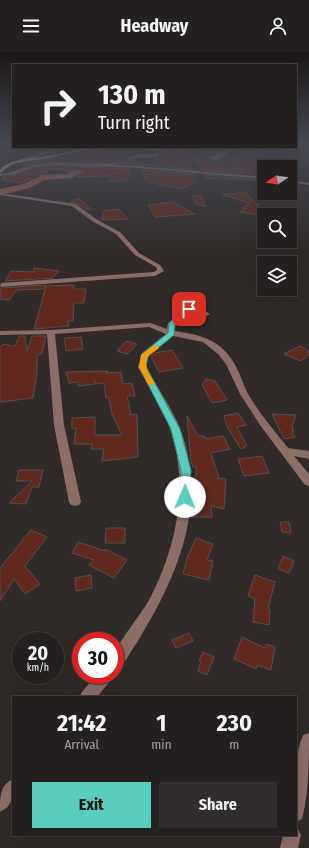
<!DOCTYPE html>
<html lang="en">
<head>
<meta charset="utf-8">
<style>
	body { margin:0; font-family:"Fira Sans Condensed",sans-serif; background:#302d2c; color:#f1f3f6; height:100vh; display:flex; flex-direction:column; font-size:15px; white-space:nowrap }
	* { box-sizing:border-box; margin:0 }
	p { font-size:13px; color:#a3a3a4 }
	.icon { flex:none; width:22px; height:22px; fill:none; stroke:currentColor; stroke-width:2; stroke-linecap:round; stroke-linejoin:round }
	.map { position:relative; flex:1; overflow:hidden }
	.drawer { position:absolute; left:12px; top:644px; width:285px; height:140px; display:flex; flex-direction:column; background:#24201f; border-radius:0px; box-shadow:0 4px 16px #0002,0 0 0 1px #413e3d }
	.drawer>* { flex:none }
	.banner { position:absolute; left:12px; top:12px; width:285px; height:84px; border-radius:0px; box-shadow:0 4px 16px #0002,0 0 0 1px #413e3d; background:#24201f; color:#f1f3f6; overflow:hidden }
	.needle { width:26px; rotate:257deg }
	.tools { position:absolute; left:257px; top:108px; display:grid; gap:8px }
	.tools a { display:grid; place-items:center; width:40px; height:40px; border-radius:0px; background:#24201f; box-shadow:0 4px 16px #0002,0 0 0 1px #413e3d; font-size:20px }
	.speed { position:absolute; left:12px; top:580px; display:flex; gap:8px; font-size:20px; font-weight:700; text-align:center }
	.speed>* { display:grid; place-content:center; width:52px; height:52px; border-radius:50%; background:#24201f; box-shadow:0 4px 16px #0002,0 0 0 1px #413e3d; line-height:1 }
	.speed small { font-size:10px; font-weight:400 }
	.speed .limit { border:6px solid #d22; background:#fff; color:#111 }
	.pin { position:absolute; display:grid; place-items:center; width:34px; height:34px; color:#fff; margin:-17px; border-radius:8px; box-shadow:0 2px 6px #0006 }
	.me { position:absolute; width:44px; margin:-22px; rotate:1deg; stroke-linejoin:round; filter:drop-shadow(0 0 3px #0008) }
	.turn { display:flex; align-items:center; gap:14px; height:84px; padding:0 20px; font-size:18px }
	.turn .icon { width:52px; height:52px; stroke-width:2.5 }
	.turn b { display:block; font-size:28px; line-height:34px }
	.eta { display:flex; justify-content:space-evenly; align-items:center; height:68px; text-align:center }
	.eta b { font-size:24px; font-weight:700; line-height:28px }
	.button { display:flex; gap:8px; margin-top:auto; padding:8px 20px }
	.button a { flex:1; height:46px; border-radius:0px; background:#5acebe; color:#111; font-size:16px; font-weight:700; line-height:46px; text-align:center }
	.button a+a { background:#302d2c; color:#f1f3f6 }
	header { display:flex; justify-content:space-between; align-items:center; height:52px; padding:0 20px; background:#24201f; font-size:18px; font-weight:700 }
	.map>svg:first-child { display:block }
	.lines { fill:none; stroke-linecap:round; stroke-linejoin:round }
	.river { fill:#9e5f51; fill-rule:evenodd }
	.building { fill:#61281d; stroke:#554f4d }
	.minor { fill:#8b6e68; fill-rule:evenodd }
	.major { fill:#ebb0a3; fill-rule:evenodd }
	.route { fill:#5acebe; stroke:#3a867c }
	.slow { fill:#f59e0b }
</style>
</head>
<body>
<header><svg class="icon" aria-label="menu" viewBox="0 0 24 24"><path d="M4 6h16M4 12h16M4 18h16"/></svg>Headway<svg class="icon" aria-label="person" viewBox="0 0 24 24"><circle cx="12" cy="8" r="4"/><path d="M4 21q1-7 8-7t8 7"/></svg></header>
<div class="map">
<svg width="309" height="796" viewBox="0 0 309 796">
	<rect width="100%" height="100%" fill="#302a29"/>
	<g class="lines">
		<path class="river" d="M228 95H237L217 108 205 109 154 105 139 106 115 113 96 114 87 117 72 126 44 128 30 136 0 143V137L24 132 42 123 67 122 81 113 96 110 114 109 138 102 154 101 205 105 215 104Z"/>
	</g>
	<path class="building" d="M190 95H192L232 118 233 106H238L245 101 264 117V123L202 118 195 106 190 108 192 117 140 113 153 112 158 103 157 99 186 98 191 97Z
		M95 97 108 101 118 99 129 105V112L57 110 32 112 22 115V112L60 106Z
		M57 114 129 117 130 121 126 129H108L111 124 76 125 83 119 45 117 47 120 20 131 1 128 6 126 2 125 16 123 33 116Z
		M141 118 194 122 196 129 182 137 147 130Z
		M205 123 264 128V129L206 126Z
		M246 141 259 154 258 153V163L240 160 249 151 223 143V142Z
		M201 143 205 155 195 151 192 144Z
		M78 146 91 157 87 158 77 151 70 150Z
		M173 150 195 162 155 165 148 153Z
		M118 157 128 167 102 168 103 159Z
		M34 216 59 219 53 226 5 229 11 219 34 220Z
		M46 233 43 237 17 238 9 248 0 247 1 236Z
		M74 233V237H86L84 251H74L73 269H68L69 274 34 277 46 234Z
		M19 284H25L27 299 32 284H46L42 302H39L37 305V321L33 346 0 350V295L3 292 15 294Z
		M81 285 83 297 66 299 64 286Z
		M126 289 137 292 127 302 117 299Z
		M300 294 309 299V303L301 309 284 302Z
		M172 298 183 316 159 320 151 304 155 301Z
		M108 319 106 321 121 320 123 332 132 331 135 344H127L131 363 137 362 138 405 102 409 104 397H91L92 392H74L76 376 72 377V366L95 365V383H122L112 362 109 346H106L104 331 97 332 95 328V332L78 334V330L69 331 66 320Z
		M206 327 215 329 227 348 212 351 202 333Z
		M238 361 246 373 237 375 247 394 241 397 227 375 224 364Z
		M272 362 296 363 292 375 294 379H292L295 385 284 387Z
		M187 364 198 384H204L205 387 223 384 230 397 211 401 219 426 226 427 224 457 211 454 212 465H191L192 446 197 415H193L191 410Z
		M262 404 269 421 244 424 238 407Z
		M19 418H43L39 435H32L26 452 9 451 32 429H16Z
		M280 470H289L291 481 282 480Z
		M106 476H125V491H105Z
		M31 478 47 485 25 514 40 532 25 542 14 527 0 549V516Z
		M196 486 213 492 207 508 213 509 209 528 183 522 187 506Z
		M78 490 105 499V497L127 508 114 526 89 513 94 508 72 501Z
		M283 504 294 509 289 521 278 517Z
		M91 523 92 536 76 539 75 526Z
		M255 523 275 530 268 557 270 558 269 573 253 570 255 547 248 544Z
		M189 581 193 589 176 596 172 588Z
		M242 585 265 596 266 592 275 595 271 618 257 613 256 617 234 607Z
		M203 600 214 605 207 623 198 619 201 610 199 609Z"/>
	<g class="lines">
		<path class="minor" d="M58 95H64L19 111 16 110Z
			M57 111 138 114 264 125V127L138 116 57 113 33 115 15 122 0 124V122L12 120 32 113Z
			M290 128 309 131V133L290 130Z
			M0 141 76 152 96 167 120 180 139 201 160 213 164 219 155 224 0 235 1 231 154 220 157 218 156 215 135 203 116 182 92 169 72 154 0 143Z
			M186 255H198L210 262 206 264 191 259 175 274V279C200 283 220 287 234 311 240 321 243 332 248 342 259 361 274 378 288 396L309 399V407L294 404 309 422V434L305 433 260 373 240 342 226 312 218 302 203 290 173 284 149 304 146 315C157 335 171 355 180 376 213 464 167 545 120 617L115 619C115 613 114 607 115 601 116 594 142 560 148 550 176 498 190 434 170 377 163 355 149 335 138 315L142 301 166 282 149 275 55 282 64 373 81 450 79 453 75 454 71 453 69 450 54 373 47 282 0 283V279L51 278 150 271 167 277 168 271Z
			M96 623H113L111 628 97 645H80L82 640Z
			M309 681C309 709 309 741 302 767L296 770C296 741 292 710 303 683Z
			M13 727C13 741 15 753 0 760 0 745 0 733 13 727Z
			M296 776 298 777 301 783 298 796H280L283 783H296Z"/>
		<path class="major" d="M89 95H96L49 106 16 111 8 115 0 121V118C12 105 32 107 48 104 62 102 75 98 89 95Z
			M132 95H182L152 98Z"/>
	</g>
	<linearGradient id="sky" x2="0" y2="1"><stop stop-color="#1a1717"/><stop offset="0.45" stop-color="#484a54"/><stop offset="1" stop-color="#484a54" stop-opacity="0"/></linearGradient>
	<rect width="309" height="202" fill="url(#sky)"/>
	<path class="route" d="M187 255 192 257 175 273 174 283 148 304 146 315 180 377 191 418 190 445 189 447H182L180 445 181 418 171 377 139 315 142 302 168 281 169 271Z"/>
	<path class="slow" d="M153 294H158L159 296C156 299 151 301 148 304 142 313 151 324 155 332L152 334 148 332 139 315 141 303Z"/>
</svg>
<div class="tools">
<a><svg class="needle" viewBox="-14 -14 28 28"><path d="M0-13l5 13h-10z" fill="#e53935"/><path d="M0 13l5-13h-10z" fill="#a3a3a4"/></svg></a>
<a><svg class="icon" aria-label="search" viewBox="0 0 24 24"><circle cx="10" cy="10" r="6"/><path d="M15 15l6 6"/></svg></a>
<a><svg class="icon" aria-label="layers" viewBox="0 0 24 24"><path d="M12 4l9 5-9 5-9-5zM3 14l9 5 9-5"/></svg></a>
</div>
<div class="speed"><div>20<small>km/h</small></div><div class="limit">30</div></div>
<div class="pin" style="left:189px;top:257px;background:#d93025"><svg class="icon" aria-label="arrive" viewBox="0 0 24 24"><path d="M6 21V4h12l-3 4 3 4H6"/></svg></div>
<svg class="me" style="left:185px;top:445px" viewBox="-20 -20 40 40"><circle r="19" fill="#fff"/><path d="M0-13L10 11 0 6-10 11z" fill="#5acebe"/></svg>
<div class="banner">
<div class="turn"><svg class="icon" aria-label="right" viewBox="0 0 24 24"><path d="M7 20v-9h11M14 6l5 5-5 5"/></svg><div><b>130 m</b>Turn right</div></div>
</div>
<section class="drawer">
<div class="eta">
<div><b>21:42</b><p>Arrival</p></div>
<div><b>1</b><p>min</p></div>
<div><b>230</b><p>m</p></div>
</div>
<div class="button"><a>Exit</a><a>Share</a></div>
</section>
</div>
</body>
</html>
